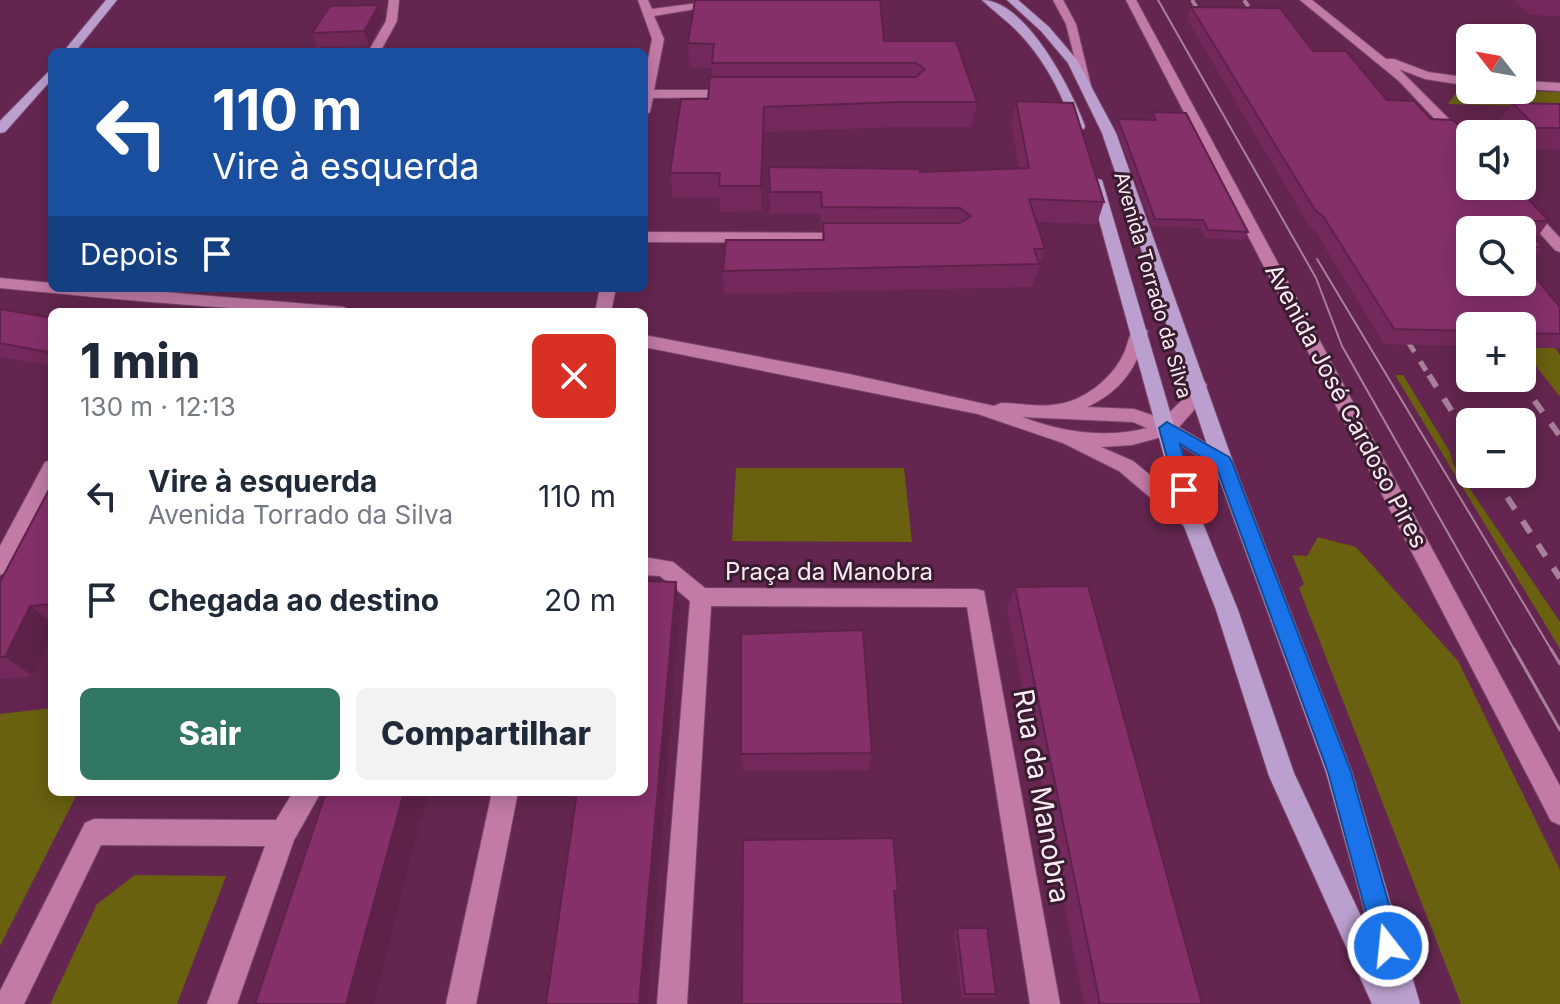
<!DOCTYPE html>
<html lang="pt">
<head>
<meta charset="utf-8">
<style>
	body { margin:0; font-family:Inter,sans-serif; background:#f2f2f3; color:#1f2937; height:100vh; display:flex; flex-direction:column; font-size:30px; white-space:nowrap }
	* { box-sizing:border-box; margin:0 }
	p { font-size:26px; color:#747a83 }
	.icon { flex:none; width:44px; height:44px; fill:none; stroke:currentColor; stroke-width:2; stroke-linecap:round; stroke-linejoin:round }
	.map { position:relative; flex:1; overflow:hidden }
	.drawer { position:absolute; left:48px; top:308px; width:600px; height:488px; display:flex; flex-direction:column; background:#fff; border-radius:12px; box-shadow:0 4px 20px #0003 }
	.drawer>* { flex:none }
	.hud { position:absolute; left:48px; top:48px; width:600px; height:244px; border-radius:12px; box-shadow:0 4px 20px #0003; background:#1a4fa0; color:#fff; overflow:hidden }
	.needle { width:52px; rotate:301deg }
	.controls { position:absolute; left:1456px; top:24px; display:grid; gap:16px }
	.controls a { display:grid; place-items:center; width:80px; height:80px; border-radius:12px; background:#fff; box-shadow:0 4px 20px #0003; font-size:40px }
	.pin { position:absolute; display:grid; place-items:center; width:68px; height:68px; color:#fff; margin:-34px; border-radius:16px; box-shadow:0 4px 12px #0006 }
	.me { position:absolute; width:88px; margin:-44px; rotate:344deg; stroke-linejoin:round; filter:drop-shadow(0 0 6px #0008) }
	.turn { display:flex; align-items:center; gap:28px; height:168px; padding:0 32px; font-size:36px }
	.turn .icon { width:104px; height:104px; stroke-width:2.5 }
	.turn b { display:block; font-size:56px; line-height:68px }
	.then { display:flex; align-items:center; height:76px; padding:0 32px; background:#0003; gap:16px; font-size:30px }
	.round { display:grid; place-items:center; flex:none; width:84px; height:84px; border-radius:12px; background:#f2f2f3 }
	.head { display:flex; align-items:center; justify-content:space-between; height:136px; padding:0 32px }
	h1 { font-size:48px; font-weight:800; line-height:60px }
	.button { display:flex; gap:16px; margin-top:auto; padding:16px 32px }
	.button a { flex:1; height:92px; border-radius:12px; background:#327664; color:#fff; font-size:32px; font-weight:800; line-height:92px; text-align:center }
	.button a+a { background:#f2f2f3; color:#1f2937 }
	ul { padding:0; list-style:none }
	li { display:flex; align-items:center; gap:24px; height:104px; padding:0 32px }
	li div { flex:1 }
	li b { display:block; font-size:30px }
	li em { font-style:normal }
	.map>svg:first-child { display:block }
	.green { fill:#696010 }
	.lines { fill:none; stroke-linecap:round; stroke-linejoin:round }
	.minor-casing { stroke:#79486a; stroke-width:2 }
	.major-casing { stroke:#79486a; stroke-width:2 }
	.minor { fill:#c27ba7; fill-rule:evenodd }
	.major { fill:#bba0cf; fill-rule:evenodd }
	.tram-far1 { stroke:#a9809b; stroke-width:2 }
	.tram { stroke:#a9809b; stroke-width:3 }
	.rail-far2 { stroke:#a9809b; stroke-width:4; stroke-dasharray:8 8; stroke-linecap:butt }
	.rail-far1 { stroke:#a9809b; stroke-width:5; stroke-dasharray:11 11; stroke-linecap:butt }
	.rail { stroke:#a9809b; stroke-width:6; stroke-dasharray:14 14; stroke-linecap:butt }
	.wall { fill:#73295b; fill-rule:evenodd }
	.shaded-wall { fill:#5e224a }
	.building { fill:#86306a; stroke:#5e224a; stroke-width:2 }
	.route { fill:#1a73e8; stroke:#114b97; stroke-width:2 }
	.labels { text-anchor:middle; stroke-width:6; stroke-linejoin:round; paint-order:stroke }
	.far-street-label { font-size:20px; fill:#fbebf4; stroke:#391c2e }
	.street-label { font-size:24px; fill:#fbebf4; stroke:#391c2e }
	.near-street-label { font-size:28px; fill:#fbebf4; stroke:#391c2e }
</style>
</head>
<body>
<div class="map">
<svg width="1560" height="1004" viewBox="0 0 1560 1004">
	<rect width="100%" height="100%" fill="#642650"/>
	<path class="green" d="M1472 90 1560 92V107L1448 104 1456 93Z
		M1522 348H1555L1560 355V397Z
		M1395 375H1403L1450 452 1453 464 1560 622V649Z
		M736 468H904L912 542 732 541Z
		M1318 537 1356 547 1458 661 1560 870V1004H1461L1299 588 1304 584 1292 555 1307 556Z
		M52 708V792H78L0 946V714Z
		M135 875 226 876 177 1004H50L97 904Z"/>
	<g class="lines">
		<g class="minor-casing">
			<path id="minor" d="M389 0H399L397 21 380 52H368L386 21Z
				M638 0H648L652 9 721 0H749L654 16 664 39 654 90H736L742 94 740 97 653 98 650 112 644 116V81L652 39Z
				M1053 0H1063L1076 24 1092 90 1082 87 1066 24Z
				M1126 0H1136L1560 786V825L1551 821Z
				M1300 0H1312L1386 59H1394L1428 72 1470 78V86L1425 79 1399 69 1470 140V152L1465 151 1399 81Z
				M1522 81 1560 83V91L1522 89Z
				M1497 186H1512L1560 238V252L1555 250Z
				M644 232 848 233 856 238 848 243 644 242Z
				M0 278 52 283V288H116L344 307 352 312C235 312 117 299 0 288Z
				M600 288H616L611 312H595Z
				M1140 326 1148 331C1137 367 1122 391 1087 407L1134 409 1163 419 1181 401 1192 381H1204L1207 385 1194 410 1179 427 1230 457 1233 462 1230 467H1216L1165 436 1132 445 1101 447 1133 461 1199 515 1202 521 1199 527H1185L1119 471 1063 443 978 414 644 347V335L849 374 994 406 1001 403C1017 403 1036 407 1052 405 1082 403 1113 379 1125 351 1129 341 1129 329 1140 326ZM1022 417 1133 422 1147 428C1106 439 1061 432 1022 417Z
				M52 460V486L7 572 0 575V546L45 462Z
				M644 557 673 562 705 588 976 589 984 591 1060 1004H1030L967 607 711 606 687 1004H657L690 601 660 576 644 575Z
				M293 792H321L294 840 237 1004H207L265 846 101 845 24 1004H0V991L85 823 94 819 276 820Z
				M492 792H518L476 1004H446Z"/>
		</g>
		<g class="major-casing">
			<path id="major" d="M106 0H117L75 52H63Z
				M982 0C1026 0 1072 90 1085 126L1084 129 1073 126C1060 89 1043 57 1015 29 1005 19 992 10 982 0Z
				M1007 0H1018L1049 27 1077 60 1116 133 1233 462 1352 772 1420 1004H1372L1269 776 1216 610 1182 521 1088 180 1090 177 1102 180 1202 521 1238 610 1294 773 1373 942 1326 772 1213 462 1102 133 1068 63 1041 31Z
				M52 68V79L5 132 0 133V121Z"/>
		</g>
		<use href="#minor" class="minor"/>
		<use href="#major" class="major"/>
		<path class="tram-far1" d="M1158 0 1316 278 1342 346 1515 651
			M1317 259 1552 651"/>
		<path class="tram" d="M1514 649 1560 730
			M1551 649 1560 664"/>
		<path class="rail-far2" d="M1192 0 1209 27
			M1244 0 1262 26"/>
		<path class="rail-far1" d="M1397 324 1430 377"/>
		<path class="rail" d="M1429 375 1470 440
			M1518 378 1560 436
			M1492 474 1560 578"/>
	</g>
	<path class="wall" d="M1514 0H1560V16L1529 15Z
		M1191 7 1313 51 1387 100 1431 119 1549 221 1538 236 1532 235 1543 247 1531 261H1522L1560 307V348L1522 347V326H1470V346L1384 344 1315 231 1308 224 1187 19ZM1522 230V282H1470Z
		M383 19 369 45 317 47 312 33Z
		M884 41 977 102 972 127H896L764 132 762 211 720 212 719 198H673L670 173 708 99 713 77 712 68 690 67 688 43Z
		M1016 101 1104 202 1097 224 1036 222 1045 249 1032 287 724 294 723 271 822 240 823 230H821V214H770L769 167 920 172 1019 168 1011 123Z
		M1512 103 1560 104V150L1522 149V134H1506L1497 124Z
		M1152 112 1248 232 1244 240 1205 238 1200 228 1152 226 1116 127 1118 119 1150 120Z
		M0 309 52 318V366L0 357Z
		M52 484V634L33 676 0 679V582Z
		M1015 587 1202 1004H1084L1007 607Z
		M872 753 868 770 743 771 741 754Z
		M957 928 996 994 993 998H962L954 932Z"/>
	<path class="shaded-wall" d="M379 5 383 19 369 45 364 31Z
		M764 107V132L762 211 761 186Z
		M676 582 680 609 648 1004H639Z
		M30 606 52 623V634L33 676 5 657Z
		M404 792H428L374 1004H346Z"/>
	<path class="building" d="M695 0H880L884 41H956L977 102H899L764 107 761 186H719L720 173H670L681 99H708L710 77H916L925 69 916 63H712L714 44 688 43Z
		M379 5 364 31 312 33 330 6Z
		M1191 7 1280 8 1313 51H1346L1387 100 1414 101 1431 119 1453 120 1470 137V186H1516L1549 221H1519L1543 247H1522V230H1470V282H1522V261L1560 307V334L1522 333V326H1470V331L1394 329 1323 216 1315 210Z
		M1016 101 1073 103 1104 202 1029 199 1045 249H1034L1039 264 723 271 726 240H824L823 223H960L971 216 960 208 822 207 821 192H770L769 167 920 169V172L1029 168Z
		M1512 103 1560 104V128H1537Z
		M1152 112 1186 113 1248 232 1208 230 1203 220 1155 219 1118 119 1156 120Z
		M0 309 52 318V353L0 343Z
		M52 484V604L30 606 5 657H0V582Z
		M644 581 676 582 639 1004H546L577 792H644Z
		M1088 586 1202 1004H1100L1015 587Z
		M863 630 872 753 741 754V634Z
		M326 792H404L346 1004H255Z
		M893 838 898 891H894L903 1004H742L743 840Z
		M957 928H987L996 994H965Z"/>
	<path class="route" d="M1167 422 1229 457 1232 462 1351 772 1401 946 1398 955 1388 959 1379 955 1375 946 1328 772 1216 466 1180 444 1193 490 1190 495H1177L1159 428Z"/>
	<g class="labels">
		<g class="far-street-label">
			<text transform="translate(1153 285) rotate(74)" y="7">Avenida Torrado da Silva</text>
		</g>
		<g class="street-label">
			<text transform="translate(1346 406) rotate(62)" y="8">Avenida José Cardoso Pires</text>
			<text x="829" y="580">Praça da Manobra</text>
		</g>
		<g class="near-street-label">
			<text transform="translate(1042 796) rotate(80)" y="10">Rua da Manobra</text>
		</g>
	</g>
</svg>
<div class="controls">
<a><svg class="needle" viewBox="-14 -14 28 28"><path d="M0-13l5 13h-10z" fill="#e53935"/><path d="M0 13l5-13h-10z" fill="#747a83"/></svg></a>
<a><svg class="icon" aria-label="sound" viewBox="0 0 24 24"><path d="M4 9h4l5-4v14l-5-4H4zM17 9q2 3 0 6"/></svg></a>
<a><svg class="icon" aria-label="search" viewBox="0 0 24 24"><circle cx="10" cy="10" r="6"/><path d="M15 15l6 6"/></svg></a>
<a>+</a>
<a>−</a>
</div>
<div class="pin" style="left:1184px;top:490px;background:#d93025"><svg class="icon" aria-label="arrive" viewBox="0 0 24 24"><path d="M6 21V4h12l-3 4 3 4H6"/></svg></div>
<svg class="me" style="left:1388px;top:946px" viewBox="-20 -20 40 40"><circle r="17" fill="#1a73e8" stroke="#fff" stroke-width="3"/><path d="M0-11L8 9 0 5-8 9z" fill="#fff"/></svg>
<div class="hud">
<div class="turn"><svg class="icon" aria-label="left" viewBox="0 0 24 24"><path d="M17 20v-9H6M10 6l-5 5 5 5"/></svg><div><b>110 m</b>Vire à esquerda</div></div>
<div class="then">Depois<svg class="icon" aria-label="arrive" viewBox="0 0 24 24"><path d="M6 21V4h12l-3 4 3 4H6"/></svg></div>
</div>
<section class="drawer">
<div class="head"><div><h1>1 min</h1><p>130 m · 12:13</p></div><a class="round" style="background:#d93025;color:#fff"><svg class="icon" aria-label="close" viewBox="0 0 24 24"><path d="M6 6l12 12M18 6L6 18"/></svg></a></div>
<ul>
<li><svg class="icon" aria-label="left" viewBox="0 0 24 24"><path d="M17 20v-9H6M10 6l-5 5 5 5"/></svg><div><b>Vire à esquerda</b><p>Avenida Torrado da Silva</p></div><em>110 m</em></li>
<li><svg class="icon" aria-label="arrive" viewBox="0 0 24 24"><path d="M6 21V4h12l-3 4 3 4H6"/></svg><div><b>Chegada ao destino</b></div><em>20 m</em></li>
</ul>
<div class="button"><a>Sair</a><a>Compartilhar</a></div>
</section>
</div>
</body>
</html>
